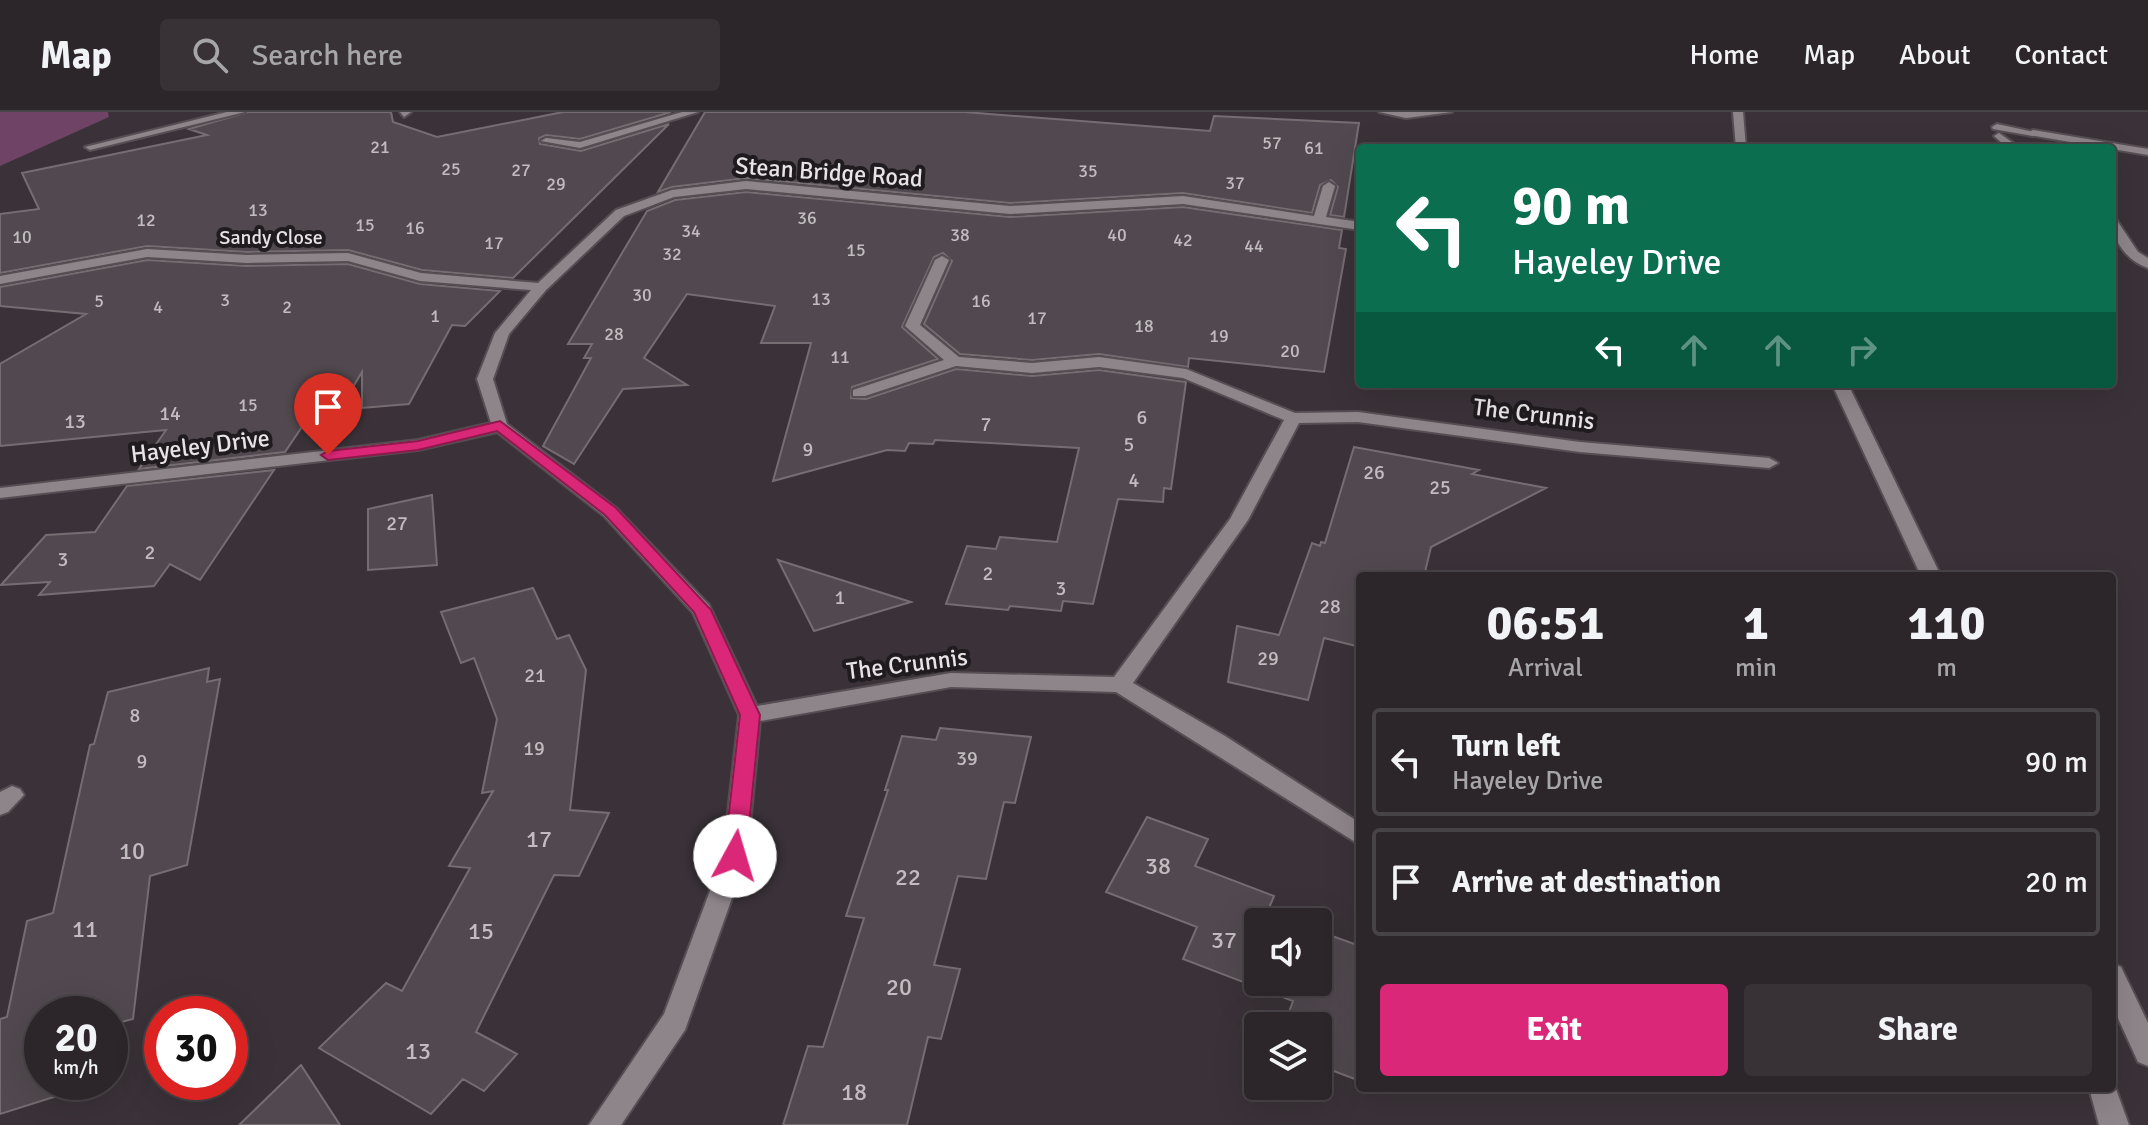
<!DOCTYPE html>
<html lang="en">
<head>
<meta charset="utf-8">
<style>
	body { margin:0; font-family:Signika,sans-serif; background:#383236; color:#f1f3f6; height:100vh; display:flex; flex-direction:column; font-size:30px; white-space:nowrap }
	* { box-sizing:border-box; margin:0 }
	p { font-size:26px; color:#a6a5a8 }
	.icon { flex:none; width:44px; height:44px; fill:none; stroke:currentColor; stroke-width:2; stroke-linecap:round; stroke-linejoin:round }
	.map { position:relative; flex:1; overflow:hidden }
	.drawer { position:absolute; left:1356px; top:460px; width:760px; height:520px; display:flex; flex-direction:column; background:#2c262a; border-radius:8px; box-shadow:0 8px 32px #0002,0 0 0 2px #484347 }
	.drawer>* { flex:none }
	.banner { position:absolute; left:1356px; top:32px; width:760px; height:244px; border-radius:8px; box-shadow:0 8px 32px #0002,0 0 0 2px #484347; background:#0b6e4f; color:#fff; overflow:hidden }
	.tools { position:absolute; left:1244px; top:796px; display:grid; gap:16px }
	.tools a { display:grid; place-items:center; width:88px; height:88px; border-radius:8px; background:#2c262a; box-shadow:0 8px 32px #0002,0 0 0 2px #484347; font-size:40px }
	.speed { position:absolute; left:24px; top:884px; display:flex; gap:16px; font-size:40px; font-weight:700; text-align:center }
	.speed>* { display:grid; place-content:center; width:104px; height:104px; border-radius:50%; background:#2c262a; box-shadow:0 8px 32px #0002,0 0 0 2px #484347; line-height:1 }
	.speed small { font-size:20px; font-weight:400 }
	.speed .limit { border:12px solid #d22; background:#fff; color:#111 }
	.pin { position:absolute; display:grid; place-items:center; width:68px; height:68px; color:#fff; margin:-82px -34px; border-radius:50% 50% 50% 0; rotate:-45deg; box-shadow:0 0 8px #0007 }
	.pin .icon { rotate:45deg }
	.me { position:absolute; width:88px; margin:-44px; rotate:6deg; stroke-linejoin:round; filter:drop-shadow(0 0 6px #0008) }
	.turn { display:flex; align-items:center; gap:28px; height:168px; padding:0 24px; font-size:36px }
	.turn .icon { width:104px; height:104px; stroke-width:2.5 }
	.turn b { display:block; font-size:56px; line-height:68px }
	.lanes { display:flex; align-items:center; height:76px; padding:0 24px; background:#0003; justify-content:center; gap:40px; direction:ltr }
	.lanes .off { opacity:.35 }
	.eta { display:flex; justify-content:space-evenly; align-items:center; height:136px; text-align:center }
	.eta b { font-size:48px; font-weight:700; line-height:56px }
	.button { display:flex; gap:16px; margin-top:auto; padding:16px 24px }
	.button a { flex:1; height:92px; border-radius:8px; background:#db2777; color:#fff; font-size:32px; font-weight:700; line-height:92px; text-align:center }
	.button a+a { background:#383236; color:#f1f3f6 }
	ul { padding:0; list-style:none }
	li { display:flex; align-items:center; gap:24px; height:108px; margin:0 16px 12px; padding:0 8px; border:4px solid #484347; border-radius:8px }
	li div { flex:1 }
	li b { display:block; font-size:30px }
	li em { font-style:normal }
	header { display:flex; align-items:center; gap:48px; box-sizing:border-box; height:112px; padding:0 40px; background:#2c262a; border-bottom:2px solid #484347 }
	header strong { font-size:38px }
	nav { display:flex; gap:44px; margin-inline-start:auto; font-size:28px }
	.search { width:560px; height:72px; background:#383236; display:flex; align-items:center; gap:20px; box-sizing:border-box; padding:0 28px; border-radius:8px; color:#a6a5a8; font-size:30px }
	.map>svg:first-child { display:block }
	.green { fill:#6f4366 }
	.building { fill:#51494f; stroke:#766d73; stroke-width:2 }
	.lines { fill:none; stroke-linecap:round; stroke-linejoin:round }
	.service-casing { stroke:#554e53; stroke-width:4 }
	.minor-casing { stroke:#554e53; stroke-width:4 }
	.secondary-casing { stroke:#554e53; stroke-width:4 }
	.service { fill:#8e858b; fill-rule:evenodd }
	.minor { fill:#8e858b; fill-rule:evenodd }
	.secondary { fill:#8e858b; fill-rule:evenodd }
	.route { fill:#db2777; stroke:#8e194d; stroke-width:2 }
	.labels { text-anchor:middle; stroke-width:8; stroke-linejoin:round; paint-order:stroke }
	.far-number-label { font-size:18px; fill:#c2bcc0 }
	.far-street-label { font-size:20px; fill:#e8e3e6; stroke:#1f1b1e }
	.number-label { font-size:20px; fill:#c2bcc0 }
	.street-label { font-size:24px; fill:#e8e3e6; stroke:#1f1b1e }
	.near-number-label { font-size:24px; fill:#c2bcc0 }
</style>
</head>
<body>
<header>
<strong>Map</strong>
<div class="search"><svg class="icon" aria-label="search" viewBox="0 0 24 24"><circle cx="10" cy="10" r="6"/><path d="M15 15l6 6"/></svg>Search here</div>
<nav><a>Home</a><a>Map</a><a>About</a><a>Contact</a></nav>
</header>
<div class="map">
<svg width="2148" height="1013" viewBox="0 0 2148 1013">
	<rect width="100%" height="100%" fill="#3a3238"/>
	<path class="green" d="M0 0H108L109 5 0 54Z"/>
	<path class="building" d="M248 0H391L393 10 437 25 563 0H671L580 27 546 23 539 26 540 32 581 39 669 12 513 166 422 158 348 138 247 140 147 134 0 161V102L39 97 22 61 207 23 189 17Z
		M705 0H964L1210 19 1214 4 1359 11 1344 105 1330 103 1338 75 1331 68 1320 73 1312 101 1183 81 1010 91 746 66 672 75 658 80Z
		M746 80 1010 105 1183 95 1342 118 1339 136 1346 137 1324 260 1189 246 1188 255 1099 242 1032 248 960 242 924 212 952 149 943 141 934 145 902 215 938 247 852 275 851 286 866 287 956 257 1032 264 1099 258 1186 270 1171 377 1164 376 1163 390 1118 387 1093 492 1063 489 1061 499 1010 494 1008 498 946 492 967 434 996 437 1000 425 1057 430 1079 336 935 328 933 332 909 331 905 339 887 338 773 369 811 231H761L775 194 687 182 644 246 687 273 623 277 574 352 543 334 591 246H584L592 232H568L647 99 675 88Z
		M147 148 247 154 348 152 420 172 500 179 465 214 452 213 409 292 362 296V260L334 307 306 309 285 340 139 357 166 318 0 334V252L86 202 0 194V175Z
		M1354 335 1479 358 1472 362 1546 376 1431 435 1424 464H1360V535L1324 526 1308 588 1228 570 1237 514 1279 523 1312 431 1320 434 1321 430 1325 431Z
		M274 358 200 468 170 452 154 474 39 483 50 470 1 473 46 423 95 420 127 374Z
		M432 383 437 453 368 458V397Z
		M778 448 911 490 814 519Z
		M533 476 557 527 569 523 586 558 570 698 609 701 579 764 554 763 476 920 517 942 484 979 463 967 431 1002 319 936 386 871 402 879 470 756 449 754 493 679 482 681 497 607 474 546 461 551 441 500Z
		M209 556 207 570 220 567 187 753 150 764 133 907 110 913V902H42V970H77L76 978 0 1002V907L7 905 27 809 53 801 90 633 94 632 108 580Z
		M940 616 1031 625 1015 691 1004 690 986 767 958 764 934 853 960 857 941 927 928 925 907 1013H783L808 934 823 935 864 806 846 804 888 678H885L902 624 936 628Z
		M1147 705 1208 727 1195 754 1274 784 1269 796 1295 805 1293 810H1258V870H1318V819L1360 834V969L1318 953V914H1284L1293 889 1183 847 1197 815 1106 780Z
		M301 953 340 1013H239Z"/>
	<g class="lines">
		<g class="service-casing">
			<path id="service" d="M2033 18 2148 37V43L2029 23 2028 21Z
				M1999 21 2020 36H2008L1994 24Z
				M2112 106 2116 107 2138 140 2148 146V156C2127 149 2112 129 2112 106Z"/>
		</g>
		<g class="minor-casing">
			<path id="minor" d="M227 0H245L90 38 85 35Z
				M400 0H411L404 5Z
				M682 0H698L580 36 541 29 546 26 580 30Z
				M1379 0H1452L1406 6Z
				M1997 12 2038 21 2033 24 1993 17 1992 15Z
				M746 69 1010 94 1183 84 1314 104 1323 74 1329 70 1335 74 1326 105 1360 110V118L1183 92 1010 102 746 77 674 85 624 104 546 178 509 222 493 267 507 312 616 396 709 493 757 594 951 561 1114 565 1230 407 1284 308 1183 266 1099 255 1032 261 956 254 865 284H853V278L944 248 905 214 935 148 942 144 949 148 920 213 959 245 1032 251 1099 245 1186 257 1295 301 1358 300 1580 330 1769 346 1778 351 1769 356 1580 340 1358 310 1299 311 1248 408 1133 571 1225 624 1360 711V733L1116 580 951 575 760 609 747 744 685 918 621 1013H589L664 902 723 744 739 603 693 501 604 404 497 320 418 338 0 386V376L418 328 491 311 477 267 495 221 531 178 420 169 348 149 247 151 147 145 0 172V164L147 137 247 143 348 141 421 161 538 171 616 98 672 78Z
				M12 674 20 677 24 683 8 700 0 703V680Z"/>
		</g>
		<g class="secondary-casing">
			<path id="secondary" d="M1733 0H1743L1746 36H1736Z
				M1832 272H1848L1941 464H1921Z
				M2112 851 2121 855 2148 911V954L2138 950 2112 893Z
				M2112 966 2129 1013H2099L2089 976H2112Z"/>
		</g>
		<use href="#service" class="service"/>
		<use href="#minor" class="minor"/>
		<use href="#secondary" class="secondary"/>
	</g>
	<path class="route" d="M500 309 616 396 711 498 760 603 746 744 743 750 735 753 727 750 724 744 740 603 694 500 605 403 497 319 418 338 328 348 321 343 328 339 418 329Z"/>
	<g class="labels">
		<g class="far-number-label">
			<text x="1272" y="37">57</text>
			<text x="380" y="41">21</text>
			<text x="1314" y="42">61</text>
			<text x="451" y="63">25</text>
			<text x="521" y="64">27</text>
			<text x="1088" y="65">35</text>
			<text x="1235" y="77">37</text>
			<text x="556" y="78">29</text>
			<text x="258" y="104">13</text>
			<text x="807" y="112">36</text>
			<text x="146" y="114">12</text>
			<text x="365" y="119">15</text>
			<text x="415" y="122">16</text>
			<text x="691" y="125">34</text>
			<text x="960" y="129">38</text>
			<text x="1117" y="129">40</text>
			<text x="22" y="131">10</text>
			<text x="1183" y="134">42</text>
			<text x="494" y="137">17</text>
			<text x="1254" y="140">44</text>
			<text x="856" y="144">15</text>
			<text x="672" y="148">32</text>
			<text x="642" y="189">30</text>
			<text x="821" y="193">13</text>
			<text x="225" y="194">3</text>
			<text x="99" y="195">5</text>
			<text x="981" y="195">16</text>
			<text x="158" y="201">4</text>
			<text x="287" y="201">2</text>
			<text x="435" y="210">1</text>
			<text x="1037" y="212">17</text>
			<text x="1144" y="220">18</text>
			<text x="614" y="228">28</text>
			<text x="1219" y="230">19</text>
			<text x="1290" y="245">20</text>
			<text x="840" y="251">11</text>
			<text x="248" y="299">15</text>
		</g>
		<g class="far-street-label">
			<text x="271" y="132">Sandy Close</text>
		</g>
		<g class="number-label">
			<text x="170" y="308">14</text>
			<text x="1142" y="312">6</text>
			<text x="75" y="316">13</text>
			<text x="986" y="319">7</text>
			<text x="1129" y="339">5</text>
			<text x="808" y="344">9</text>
			<text x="1374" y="367">26</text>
			<text x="1134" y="375">4</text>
			<text x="1440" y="382">25</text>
			<text x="397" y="418">27</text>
			<text x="150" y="447">2</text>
			<text x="63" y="454">3</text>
			<text x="988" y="468">2</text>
			<text x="1061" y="483">3</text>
			<text x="840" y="492">1</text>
			<text x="1330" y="501">28</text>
			<text x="1268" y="553">29</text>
			<text x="535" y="570">21</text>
			<text x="135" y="610">8</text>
			<text x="534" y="643">19</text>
			<text x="967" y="653">39</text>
			<text x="142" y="656">9</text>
		</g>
		<g class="street-label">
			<text transform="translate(829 60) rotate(4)" y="8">Stean Bridge Road</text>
			<text transform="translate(1534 302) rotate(7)" y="8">The Crunnis</text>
			<text transform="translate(200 334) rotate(-7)" y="8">Hayeley Drive</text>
			<text transform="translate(907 552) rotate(-7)" y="8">The Crunnis</text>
		</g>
		<g class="near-number-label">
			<text x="539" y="735">17</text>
			<text x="132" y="747">10</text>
			<text x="1158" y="762">38</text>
			<text x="908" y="773">22</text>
			<text x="85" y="825">11</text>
			<text x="481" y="827">15</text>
			<text x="1224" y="836">37</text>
			<text x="899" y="883">20</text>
			<text x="418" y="947">13</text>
			<text x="854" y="988">18</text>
		</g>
	</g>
</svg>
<div class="tools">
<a><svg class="icon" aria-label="sound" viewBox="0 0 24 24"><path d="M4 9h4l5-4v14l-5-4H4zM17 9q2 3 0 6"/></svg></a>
<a><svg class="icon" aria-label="layers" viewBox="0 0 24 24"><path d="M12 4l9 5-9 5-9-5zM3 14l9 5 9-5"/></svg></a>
</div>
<div class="speed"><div>20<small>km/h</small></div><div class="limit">30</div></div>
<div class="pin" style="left:328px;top:343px;background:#d93025"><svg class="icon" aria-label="arrive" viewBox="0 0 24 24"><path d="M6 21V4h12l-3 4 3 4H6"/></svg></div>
<svg class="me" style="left:735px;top:744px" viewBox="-20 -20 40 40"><circle r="19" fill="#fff"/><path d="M0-13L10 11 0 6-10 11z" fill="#db2777"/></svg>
<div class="banner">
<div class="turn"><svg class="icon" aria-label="left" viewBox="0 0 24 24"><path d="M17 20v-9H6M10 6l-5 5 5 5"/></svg><div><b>90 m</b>Hayeley Drive</div></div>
<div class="lanes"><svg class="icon" aria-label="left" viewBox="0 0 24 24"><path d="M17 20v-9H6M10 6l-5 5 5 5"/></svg><svg class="icon off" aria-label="ahead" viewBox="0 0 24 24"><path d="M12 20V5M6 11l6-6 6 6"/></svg><svg class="icon off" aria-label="ahead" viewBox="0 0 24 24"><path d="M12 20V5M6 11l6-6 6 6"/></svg><svg class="icon off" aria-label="right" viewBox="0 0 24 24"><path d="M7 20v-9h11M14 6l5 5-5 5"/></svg></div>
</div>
<section class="drawer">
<div class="eta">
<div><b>06:51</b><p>Arrival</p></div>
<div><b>1</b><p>min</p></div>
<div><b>110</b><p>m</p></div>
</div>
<ul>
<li><svg class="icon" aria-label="left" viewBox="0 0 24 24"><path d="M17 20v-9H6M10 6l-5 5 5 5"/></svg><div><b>Turn left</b><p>Hayeley Drive</p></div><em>90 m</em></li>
<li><svg class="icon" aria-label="arrive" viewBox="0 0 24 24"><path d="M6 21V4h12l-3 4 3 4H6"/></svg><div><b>Arrive at destination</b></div><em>20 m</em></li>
</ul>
<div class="button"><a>Exit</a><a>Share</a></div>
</section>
</div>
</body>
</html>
